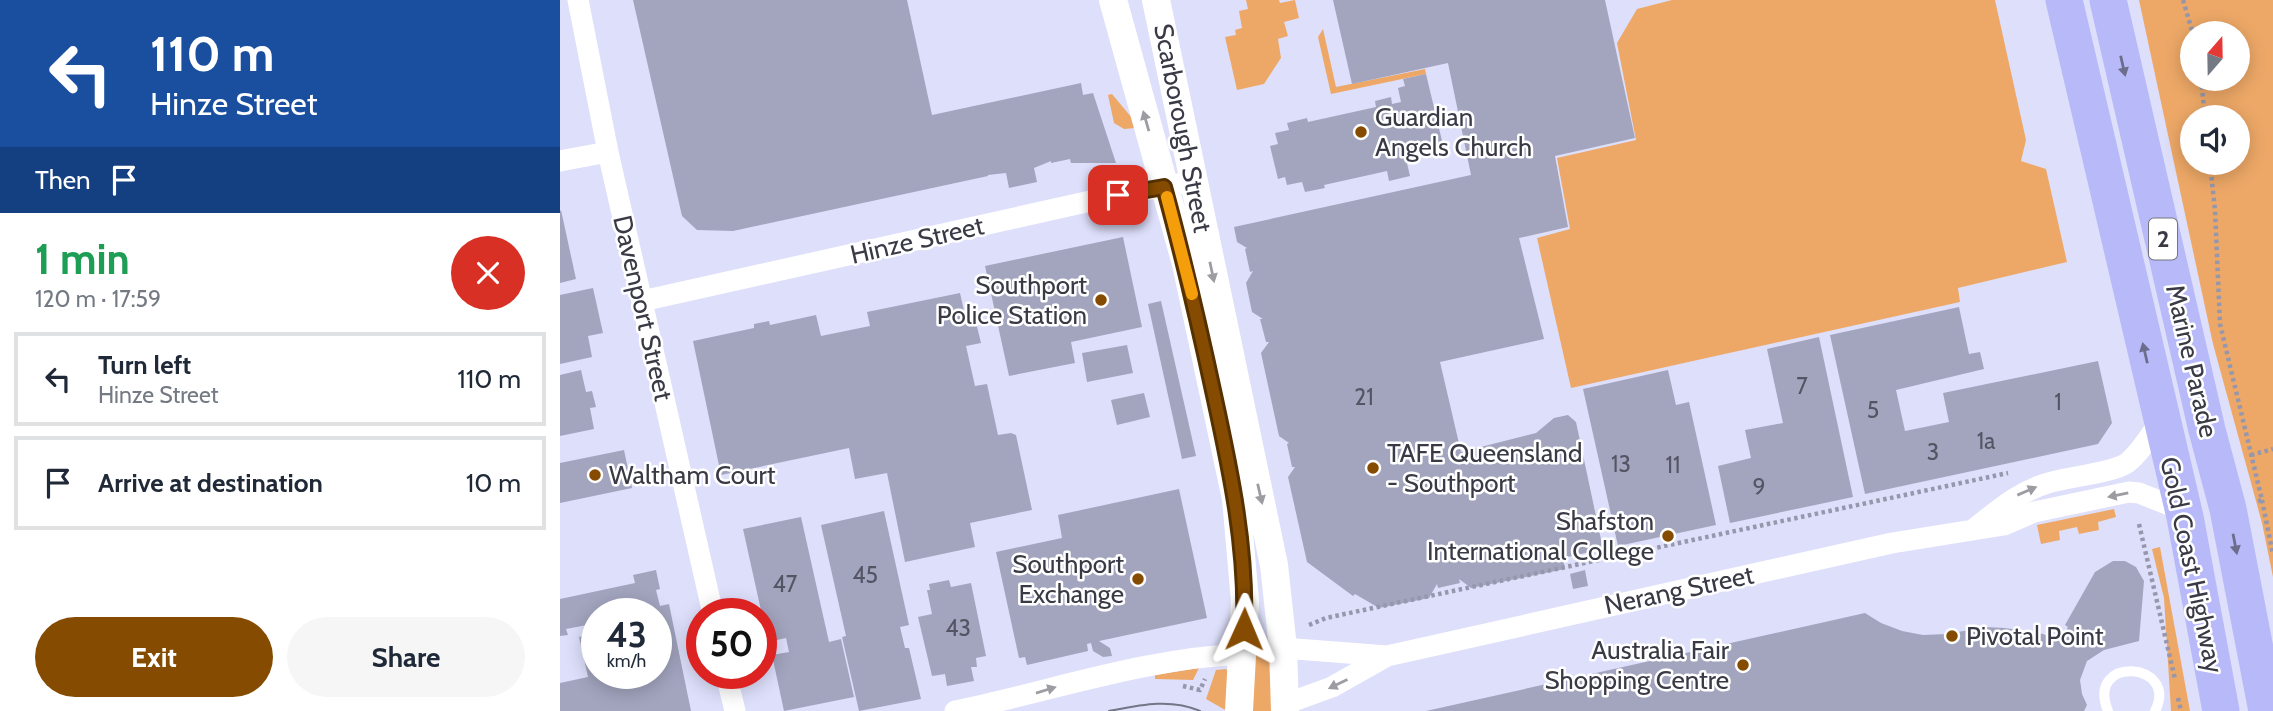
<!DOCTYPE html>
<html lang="en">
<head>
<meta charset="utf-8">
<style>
	body { margin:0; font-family:Cabin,sans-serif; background:#f6f6f7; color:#1f2937; height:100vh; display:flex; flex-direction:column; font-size:26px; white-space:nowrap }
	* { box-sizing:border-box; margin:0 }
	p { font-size:23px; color:#747a83 }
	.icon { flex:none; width:38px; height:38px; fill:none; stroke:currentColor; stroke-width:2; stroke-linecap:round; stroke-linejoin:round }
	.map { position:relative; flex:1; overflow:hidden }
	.drawer { display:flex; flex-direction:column; background:#fff; width:560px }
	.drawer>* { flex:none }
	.guide { background:#1a4fa0; color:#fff; overflow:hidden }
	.needle { width:46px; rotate:20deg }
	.buttons { position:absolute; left:1620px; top:21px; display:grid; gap:14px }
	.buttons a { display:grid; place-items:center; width:70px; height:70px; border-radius:50%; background:#fff; box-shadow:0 4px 18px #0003; font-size:35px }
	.speed { position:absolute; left:21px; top:598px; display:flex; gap:14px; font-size:35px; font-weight:700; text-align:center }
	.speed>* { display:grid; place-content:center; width:91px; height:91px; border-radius:50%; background:#fff; box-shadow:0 4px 18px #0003; line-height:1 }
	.speed small { font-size:18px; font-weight:400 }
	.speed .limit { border:10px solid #d22; background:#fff; color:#111 }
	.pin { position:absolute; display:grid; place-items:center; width:60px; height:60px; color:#fff; margin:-30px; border-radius:14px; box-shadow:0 4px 10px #0006 }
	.me { position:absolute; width:77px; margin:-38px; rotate:1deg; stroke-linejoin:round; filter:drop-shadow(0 0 5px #0008) }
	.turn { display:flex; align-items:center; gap:24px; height:147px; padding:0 35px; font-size:32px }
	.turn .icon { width:91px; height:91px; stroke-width:2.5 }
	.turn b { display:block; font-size:49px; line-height:60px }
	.then { display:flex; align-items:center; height:66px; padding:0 35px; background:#0003; gap:14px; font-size:26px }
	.round { display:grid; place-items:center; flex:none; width:74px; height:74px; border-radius:37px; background:#f6f6f7 }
	.head { display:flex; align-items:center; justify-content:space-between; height:119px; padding:0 35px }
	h1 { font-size:42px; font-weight:700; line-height:52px; color:#1e9e55 }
	.primary-button { display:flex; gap:14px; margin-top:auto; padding:14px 35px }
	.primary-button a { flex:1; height:80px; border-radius:42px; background:#854b00; color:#fff; font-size:28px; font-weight:700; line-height:80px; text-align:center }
	.primary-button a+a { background:#f6f6f7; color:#1f2937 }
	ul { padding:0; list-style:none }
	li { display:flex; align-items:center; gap:21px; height:94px; margin:0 14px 10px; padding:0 21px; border:4px solid #e0e1e3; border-radius:0px }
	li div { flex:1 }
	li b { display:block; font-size:26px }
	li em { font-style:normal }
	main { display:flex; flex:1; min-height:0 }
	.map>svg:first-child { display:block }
	.green { fill:#eda867; fill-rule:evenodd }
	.building { fill:#a3a5bf; fill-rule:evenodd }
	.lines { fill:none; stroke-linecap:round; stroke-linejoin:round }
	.path { stroke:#9697ac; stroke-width:4.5; stroke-dasharray:3.5 3.5; stroke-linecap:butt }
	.lane { stroke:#fff; stroke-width:10 }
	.street { stroke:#fff; stroke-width:21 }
	.secondary { stroke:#fff; stroke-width:28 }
	.highway { stroke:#b8b9f9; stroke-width:37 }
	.tram { stroke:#747586; stroke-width:2 }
	.oneway { fill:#6c6d8d }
	.oneway2 { fill:#9c9ca2 }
	.route-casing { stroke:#563100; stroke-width:18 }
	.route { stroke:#854b00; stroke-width:12 }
	.slow { stroke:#f59e0b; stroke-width:12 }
	.poi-dot { fill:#854b00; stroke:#fff; stroke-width:2.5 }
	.labels { text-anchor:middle; stroke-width:5; stroke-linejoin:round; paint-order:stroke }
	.number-label { font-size:23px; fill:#545564 }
	.shield { fill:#fff; stroke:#74757d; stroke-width:2 }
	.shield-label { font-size:24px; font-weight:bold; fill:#393a45 }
	.poi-label { font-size:26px; fill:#393a45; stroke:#fff; text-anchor:start }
	.street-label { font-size:26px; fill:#393a45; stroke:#fff }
</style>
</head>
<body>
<main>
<section class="drawer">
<div class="guide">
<div class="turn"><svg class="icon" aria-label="left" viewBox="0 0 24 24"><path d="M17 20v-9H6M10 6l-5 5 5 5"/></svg><div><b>110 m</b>Hinze Street</div></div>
<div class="then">Then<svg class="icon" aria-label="arrive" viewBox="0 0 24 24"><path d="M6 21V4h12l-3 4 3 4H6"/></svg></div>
</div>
<div class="head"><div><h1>1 min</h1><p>120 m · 17:59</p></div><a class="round" style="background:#d93025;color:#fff"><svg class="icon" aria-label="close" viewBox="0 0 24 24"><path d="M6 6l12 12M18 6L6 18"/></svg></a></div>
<ul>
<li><svg class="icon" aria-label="left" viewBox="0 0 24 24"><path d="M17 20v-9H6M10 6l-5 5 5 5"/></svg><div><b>Turn left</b><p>Hinze Street</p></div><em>110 m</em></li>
<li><svg class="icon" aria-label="arrive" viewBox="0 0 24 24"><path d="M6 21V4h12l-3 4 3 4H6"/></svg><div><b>Arrive at destination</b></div><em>10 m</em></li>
</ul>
<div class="primary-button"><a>Exit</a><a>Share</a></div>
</section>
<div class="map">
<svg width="1713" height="711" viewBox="0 0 1713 711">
	<rect width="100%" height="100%" fill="#dedffb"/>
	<path class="green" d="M686 0H719L720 3 735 0 739 18 724 22 728 36 718 39 721 58 704 84 677 90 665 37 676 35 675 30 682 28 679 11 688 9Z
		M1112 0H1435L1466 140 1461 161 1486 169 1507 262 1398 288 1400 302 1011 388 977 238 1010 229 997 158 1076 140 1057 43 1077 9Z
		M1579 0H1713V577L1702 523 1653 344ZM1633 33H1678V79H1633ZM1633 117H1678V163H1633Z
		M763 29 776 87 865 69 866 74 771 94 758 37Z
		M552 94 572 118 575 128 564 129 554 123 548 95Z
		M1554 509 1556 517 1538 522 1539 530 1519 534 1517 527 1499 531 1500 540 1481 544 1477 525Z
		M1600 547 1630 711H1611L1604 598 1592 549Z
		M694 644H713L717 711H688Z
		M639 668 633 680 595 679V675Z
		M666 669 670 675 667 711 646 699 656 670Z"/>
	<path class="building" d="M73 0H347L372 115 521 83 523 95 533 93 556 163H511L510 159 491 163V161L474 168 477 182 449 188 446 173 428 175V176L173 231 137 230 122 216Z
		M773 0H1045L1075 138 995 156 1008 227 959 238 984 339 880 362 901 452 976 433 994 418 1008 415 1016 422 1043 549 1003 558 1005 569 911 588 899 579 900 583 878 588 877 584 869 598 819 608 795 594 793 596 747 562 728 477 735 467H732L727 444 729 443 719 436 701 353 709 342H706L700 319H703L692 312 686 283 693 271 690 272 685 249 687 248 677 242 674 227 911 175 888 63 792 84Z
		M866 74 883 145 863 149 864 155 846 159 850 176 829 181 827 171 764 185 765 188 745 192 742 182 727 185 725 177 718 179 710 146 718 144 715 133 729 130 727 123 747 118 748 122 816 107 815 101 831 97 832 104 841 102 838 88 845 86 843 79Z
		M1 210 16 279 0 283V211Z
		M563 237 582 327 511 342 515 363 449 376 425 266Z
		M33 288 43 333 28 336 32 357 0 364V295Z
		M400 293 404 311 413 310 421 343 406 346 415 386 427 384 438 435 451 433 456 435 472 510 410 523 415 547 345 562 327 473 295 479 289 448 161 475 133 341 194 328V324L209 321 210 325 256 315 261 336 310 326 307 312Z
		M601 301 636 456 622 459 588 304Z
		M1399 307 1409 354 1420 352 1424 369 1336 390 1345 431 1389 422 1383 393 1538 361 1552 423 1538 444 1305 494 1270 335Z
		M1259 337 1293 497 1170 523 1158 466 1191 458 1185 430 1223 423 1207 349Z
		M567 345 573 373 527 382 522 353Z
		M21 370 26 392 32 391 36 407 30 408 34 429 0 436V375Z
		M1108 370 1116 405 1129 402 1156 525 1058 546 1023 389Z
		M584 393 590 417 557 425 551 400Z
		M64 450 72 488 0 503V463Z
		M619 489 647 618 539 641 550 648 552 656 543 657 533 651 531 643 527 644 528 651 467 665 465 657 459 658 436 552 502 538 498 515Z
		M324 511 349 625 340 627 345 648H349L361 699 299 711 282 637 286 636 261 525Z
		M241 517 269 642 281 639 294 697 224 711 212 655 229 652 226 638 208 642 183 529Z
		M1553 561H1565L1576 567 1584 581 1579 641 1544 650 1527 661 1520 680 1522 694 1527 705 1524 711H866L1305 613 1321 623 1342 631 1363 635 1387 634 1425 627 1445 628 1483 634 1500 641 1508 627 1505 625 1535 572Z
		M96 570 100 589 96 590 100 606 109 604 131 711H0V683L28 677 19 637 34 633 32 624 6 629 8 635 0 636V599L75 583 73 575ZM37 614H96V674H37Z
		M1025 570 1028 586 1013 589 1010 574Z
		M389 580 391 587 411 583 426 656 416 658 417 667H411L414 681 387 686 385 674 372 676 358 617 372 614 367 590H370L369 584Z"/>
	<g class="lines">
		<path class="path" d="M1623 0 1633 34
			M1641 79 1645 117
			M1650 163 1655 210 1660 324 1702 500 1696 502
			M1691 455 1713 449
			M1702 500 1713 555
			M1579 524 1615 679
			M749 625 766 618 1448 473
			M623 686 640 690 645 679
			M1618 698 1621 711"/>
		<path class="lane" d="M1548 711C1525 654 1620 662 1595 711"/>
		<path class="street" d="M18 0 48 152 153 614
			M0 161 48 152
			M82 301 544 198 633 181
			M1414 529C1438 510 1458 492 1488 483 1507 477 1553 473 1567 463 1581 452 1591 434 1601 420
			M723 648 827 656 1332 543 1444 525 1474 512 1569 492 1579 493 1622 510
			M166 674 175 711
			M725 704 772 687 827 656
			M395 711C492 691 585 658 684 654"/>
		<path class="secondary" d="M553 0 626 264 676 499 685 601 679 711
			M596 0 714 565 723 648 725 711"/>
		<path class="highway" d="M1504 0 1625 517 1661 711
			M1548 0 1647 430 1668 509 1707 711"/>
		<path class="tram" d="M549 711C580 705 610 698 640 711"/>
	</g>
	<defs><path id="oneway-solid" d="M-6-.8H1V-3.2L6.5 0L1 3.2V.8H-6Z" transform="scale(1.75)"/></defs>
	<g class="oneway">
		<use href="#oneway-solid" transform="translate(1563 66) rotate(77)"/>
		<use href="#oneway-solid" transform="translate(1585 353) rotate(-103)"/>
		<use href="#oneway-solid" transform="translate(1675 544) rotate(79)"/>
	</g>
	<g class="oneway2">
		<use href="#oneway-solid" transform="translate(586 121) rotate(-106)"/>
		<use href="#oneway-solid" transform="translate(652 272) rotate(78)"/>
		<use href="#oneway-solid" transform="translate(1467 491) rotate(-23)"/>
		<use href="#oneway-solid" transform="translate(700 494) rotate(77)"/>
		<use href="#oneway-solid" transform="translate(1558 495) rotate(168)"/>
		<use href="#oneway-solid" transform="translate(778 684) rotate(154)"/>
		<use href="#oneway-solid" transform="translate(486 690) rotate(-17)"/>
	</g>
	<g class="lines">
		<g class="route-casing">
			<path id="route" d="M558 195 604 187C623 256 639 325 654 395 671 473 687 549 684 629"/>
		</g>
		<use href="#route" class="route"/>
		<path class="slow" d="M607 197 632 294"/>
	</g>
	<g class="poi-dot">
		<circle cx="801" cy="132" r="7"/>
		<circle cx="541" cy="300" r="7"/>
		<circle cx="813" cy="468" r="7"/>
		<circle cx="35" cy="475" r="7"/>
		<circle cx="1108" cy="536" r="7"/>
		<circle cx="578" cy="579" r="7"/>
		<circle cx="1392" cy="636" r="7"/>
		<circle cx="1183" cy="665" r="7"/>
	</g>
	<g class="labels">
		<g class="number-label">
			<text x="1242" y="394">7</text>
			<text x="804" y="405">21</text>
			<text x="1498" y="410">1</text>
			<text x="1313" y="418">5</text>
			<text x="1426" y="449">1a</text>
			<text x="1373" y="460">3</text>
			<text x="1061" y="472">13</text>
			<text x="1113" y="473">11</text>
			<text x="1199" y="495">9</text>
			<text x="305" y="583">45</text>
			<text x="225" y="592">47</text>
			<text x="398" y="636">43</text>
		</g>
		<rect class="shield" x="1589" y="218.5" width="28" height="41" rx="5"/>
		<g class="shield-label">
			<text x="1603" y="247">2</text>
		</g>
		<g class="poi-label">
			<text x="815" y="126">Guardian<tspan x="815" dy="30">Angels Church</tspan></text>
			<text x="527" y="294" text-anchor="end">Southport<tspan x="527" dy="30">Police Station</tspan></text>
			<text x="827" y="462">TAFE Queensland<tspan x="827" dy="30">- Southport</tspan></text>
			<text x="49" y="484">Waltham Court</text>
			<text x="1094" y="530" text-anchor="end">Shafston<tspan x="1094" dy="30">International College</tspan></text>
			<text x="564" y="573" text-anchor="end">Southport<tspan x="564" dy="30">Exchange</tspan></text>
			<text x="1406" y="645">Pivotal Point</text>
			<text x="1169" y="659" text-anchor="end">Australia Fair<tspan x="1169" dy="30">Shopping Centre</tspan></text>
		</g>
		<g class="street-label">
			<text transform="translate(623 128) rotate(79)" y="9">Scarborough Street</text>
			<text transform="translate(357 240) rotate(-13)" y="9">Hinze Street</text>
			<text transform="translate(83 308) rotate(77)" y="9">Davenport Street</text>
			<text transform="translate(1632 361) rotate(77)" y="9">Marine Parade</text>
			<text transform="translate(1632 565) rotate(78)" y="9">Gold Coast Highway</text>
			<text transform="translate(1119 590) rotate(-12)" y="9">Nerang Street</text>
		</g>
	</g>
</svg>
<div class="buttons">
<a><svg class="needle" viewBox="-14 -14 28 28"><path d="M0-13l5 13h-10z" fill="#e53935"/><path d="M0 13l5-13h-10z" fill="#747a83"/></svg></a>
<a><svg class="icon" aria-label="sound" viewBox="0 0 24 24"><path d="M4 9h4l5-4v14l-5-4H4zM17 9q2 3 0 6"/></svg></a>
</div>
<div class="speed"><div>43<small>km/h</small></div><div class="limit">50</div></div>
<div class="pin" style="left:558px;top:195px;background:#d93025"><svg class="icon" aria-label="arrive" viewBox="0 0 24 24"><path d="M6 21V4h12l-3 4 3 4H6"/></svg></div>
<svg class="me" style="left:684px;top:629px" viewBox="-20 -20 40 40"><path d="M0-17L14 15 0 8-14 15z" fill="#854b00" stroke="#fff" stroke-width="4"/></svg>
</div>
</main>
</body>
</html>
